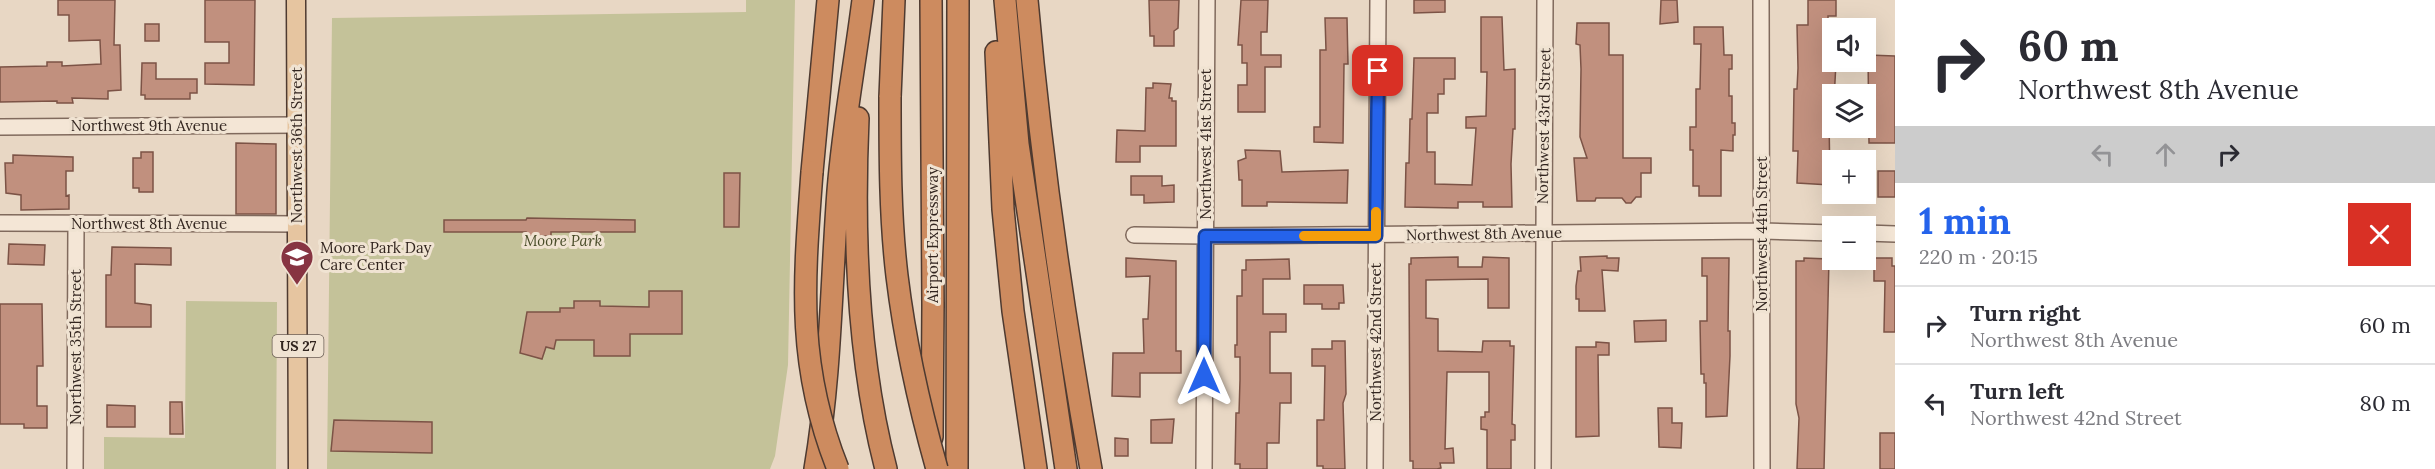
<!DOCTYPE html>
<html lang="en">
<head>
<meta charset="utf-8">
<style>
	body { margin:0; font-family:Lora,serif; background:#f7f7f7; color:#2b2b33; height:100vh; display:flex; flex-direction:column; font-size:22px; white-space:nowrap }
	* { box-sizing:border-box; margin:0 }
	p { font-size:20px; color:#7c7c81 }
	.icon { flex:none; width:33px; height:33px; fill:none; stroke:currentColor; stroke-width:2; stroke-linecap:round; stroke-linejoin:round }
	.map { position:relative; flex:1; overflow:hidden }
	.details { display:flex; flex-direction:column; background:#fff; width:540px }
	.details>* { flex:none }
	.hud { background:#fff; color:#2b2b33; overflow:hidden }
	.buttons { position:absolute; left:1822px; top:18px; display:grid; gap:12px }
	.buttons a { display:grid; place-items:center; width:54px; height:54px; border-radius:0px; background:#fff; box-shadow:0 6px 24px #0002; font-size:30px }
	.pin { position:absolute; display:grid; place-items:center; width:51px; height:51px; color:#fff; margin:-26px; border-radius:12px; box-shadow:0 3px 9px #0006 }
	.me { position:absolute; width:66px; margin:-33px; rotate:0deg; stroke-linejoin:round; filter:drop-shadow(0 0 4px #0008) }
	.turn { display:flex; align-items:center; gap:21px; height:126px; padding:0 24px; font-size:27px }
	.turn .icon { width:78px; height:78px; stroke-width:2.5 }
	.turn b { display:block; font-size:42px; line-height:51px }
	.lanes { display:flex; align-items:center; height:57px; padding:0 24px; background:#0003; justify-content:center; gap:30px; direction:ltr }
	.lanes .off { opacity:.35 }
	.round { display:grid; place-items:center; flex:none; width:63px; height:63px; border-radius:0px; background:#f7f7f7 }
	.overview { display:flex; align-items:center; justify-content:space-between; height:102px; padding:0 24px }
	h1 { font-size:36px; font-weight:700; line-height:45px; color:#2563eb }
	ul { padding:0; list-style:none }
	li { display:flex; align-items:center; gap:18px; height:78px; padding:0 24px; border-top:2px solid #e1e1e2 }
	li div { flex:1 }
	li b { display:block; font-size:22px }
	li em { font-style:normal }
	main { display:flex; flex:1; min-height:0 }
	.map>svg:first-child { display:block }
	.green { fill:#c4c299 }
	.building { fill:#c1907e; stroke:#7c5346; stroke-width:1.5 }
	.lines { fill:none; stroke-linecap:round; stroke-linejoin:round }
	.minor-casing { stroke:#806a5d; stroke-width:18 }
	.major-casing { stroke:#4e3a30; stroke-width:21 }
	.highway-casing { stroke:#4e3a30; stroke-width:24 }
	.minor { stroke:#f4e6d6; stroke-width:15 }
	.major { stroke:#e6c5a0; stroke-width:18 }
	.highway { stroke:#cd8b5f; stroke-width:21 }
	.highway-bridge-casing { stroke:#4e3a30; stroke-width:24; stroke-linecap:butt }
	.highway-bridge { stroke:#cd8b5f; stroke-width:21 }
	.route-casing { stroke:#184099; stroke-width:15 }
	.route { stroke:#2563eb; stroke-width:10 }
	.slow { stroke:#f59e0b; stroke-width:10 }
	.labels { text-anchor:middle; stroke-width:6; stroke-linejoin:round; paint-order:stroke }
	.shield { fill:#f0e3d2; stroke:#6b5e55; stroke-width:1.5 }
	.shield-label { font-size:14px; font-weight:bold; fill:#32251f }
	.street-label { font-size:15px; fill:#32251f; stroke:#f0e3d2 }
	.park-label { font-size:15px; font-style:italic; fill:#484b28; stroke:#f0e3d2 }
	.poi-label { font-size:15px; fill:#32251f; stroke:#f0e3d2; text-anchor:start }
</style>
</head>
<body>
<main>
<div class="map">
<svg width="1895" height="469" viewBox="0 0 1895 469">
	<rect width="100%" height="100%" fill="#e8d7c4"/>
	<path class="green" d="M746 0H795L788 365 775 456 770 469H327L332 18 746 12Z
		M186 301 277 302 276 469H104V437L185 438Z"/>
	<path class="building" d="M58 0H115L114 45H120L121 90 108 91V99L72 98 73 103H57V101L0 102V67L47 66V62H62V66L101 64 100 40 69 41V15H58Z
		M205 0H255L254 85 205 84V63H229V42H205Z
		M1149 0H1179L1178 28 1174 31V46H1154V36H1150Z
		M1241 0H1268L1267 32H1261V55H1281V67H1265V112H1238V85H1247V63H1242V45H1238Z
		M1414 0H1445V12L1414 13Z
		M1661 0H1677L1678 22 1660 24Z
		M1808 0H1836V16H1828V63H1836L1833 118H1829L1830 185 1797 183 1798 151H1793L1794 89H1797L1798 68 1797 25H1808Z
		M1481 17H1502L1504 70 1515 69V129H1513L1511 164 1512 207H1483V202H1458V208L1405 207 1406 163H1409L1410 119H1412L1414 58H1455V79H1444V94H1438V113H1427V152H1435V184L1472 185 1476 128H1466V117L1486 116 1487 72H1481Z
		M1325 18H1347L1348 64H1344L1343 143 1314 142V127H1320V50H1326Z
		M1577 23H1609V55H1623V158H1651V173H1641V197H1636L1631 203H1626L1622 198H1596L1595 201H1577L1574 158H1587L1580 137 1581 69 1580 45 1576 44Z
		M145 24H159V41H145Z
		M1694 27H1723L1724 55H1732V69H1729V96H1732V123H1735V135H1733V151L1721 150V196H1699V186H1693V150H1690V127H1696V89H1700L1701 44H1694Z
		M1868 55 1895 56V143H1869Z
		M142 63H156V79H197V93H190V99H145V95H141Z
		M1153 83 1171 84 1169 98H1172V101H1176V146H1140V162H1116L1117 130 1145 131 1146 88H1153Z
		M236 143 276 144V214H236Z
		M1245 150 1280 151 1282 172 1348 170 1347 203 1267 202V206H1242V180H1239L1238 161 1246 158Z
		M141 152H153V192H139V188H133V158H141Z
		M13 155 73 157V171H66V196L69 195V209L21 210V195L6 193 5 163H13Z
		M1878 171H1895V197H1878Z
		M724 173H740L739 227H724Z
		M1131 176H1162V186L1174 185V202L1144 203V195H1131Z
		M527 218 635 220V232H551V236H526V232H444V220H526Z
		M9 244 45 245 44 265 8 264Z
		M112 247 171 248V265L135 264V303L151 305V327H106V275H111Z
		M1607 256V258H1619L1618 271 1602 270 1605 311H1579V299H1576V286L1578 271H1581L1580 257Z
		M1458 257V267H1482L1483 257 1509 258V308H1488V279L1426 280V318L1438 319V351L1482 352 1483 341H1510V346H1514L1512 424 1515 425V440H1511V469H1487V430L1481 429V417H1485V412H1489V372H1447L1445 449 1453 448 1454 463H1440L1441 468 1437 469H1413V461H1410L1409 264H1411V258Z
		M1126 258 1176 261V351H1181V373H1140V397L1112 396 1113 353H1144L1143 319H1148L1150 276 1126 277Z
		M1702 258H1729L1728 331H1730V356L1727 416 1706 417V383H1704V374H1701L1700 321H1707V276H1702Z
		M1804 258 1829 259 1824 469H1797L1799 418 1796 404V261H1804Z
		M1874 258H1892V266H1895V332H1884L1885 281H1874Z
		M1289 259 1290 279H1263V314H1286V332H1270V373H1291V403H1280L1279 443H1267V469H1240V464H1235L1236 413H1239L1240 380V357H1235V345H1237V296H1242V270H1246V260Z
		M1304 285H1343L1344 303H1339V309H1322V304H1304Z
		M649 291H682V334H630V356H594V340H556L554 349 546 347 542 359 520 353 527 312H560V308H574V301H600V306L649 307Z
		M0 304H42L43 366H37V406H47V428H24V424H0Z
		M1666 320V341L1635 342 1634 321Z
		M1332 341H1345L1346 394 1343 403 1345 469H1323V466H1317V420H1324L1325 366H1312V349H1332Z
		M1596 342 1609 343V355H1598L1599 436 1576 437V347H1596Z
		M170 402H182L183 434H170Z
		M107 405 135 406V427H107Z
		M1658 408H1672V423H1682L1681 448 1659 447Z
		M1174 419 1172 443H1151V420Z
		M334 420 432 422V453L331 451Z
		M1880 433H1895V469H1880Z
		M1115 438 1128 439V456H1115Z"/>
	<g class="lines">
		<g class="minor-casing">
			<path id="minor" d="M1761 0 1762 469
				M0 127 298 125
				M0 223 298 224
				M1866 233 1895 234
				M1134 235 1205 236 1763 231 1833 233
				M75 469 76 224
				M1204 469 1207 0
				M1375 469 1378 0
				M1543 469 1545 0"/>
		</g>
		<g class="major-casing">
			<path id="major" d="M296 0 298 469"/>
		</g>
		<g class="highway-casing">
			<path id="highway" d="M931 0 933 305 932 437
				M1005 0 1018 144 1066 469
				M1027 0C1041 158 1063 313 1091 469
				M996 52 1003 209 1013 311 1036 469
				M890 97 894 0
				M858 118C853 233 857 358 886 469
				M812 172 828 0
				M815 469C831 375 831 285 838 191 843 126 855 64 863 0
				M957 469 958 0"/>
		</g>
		<use href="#minor" class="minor"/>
		<use href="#major" class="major"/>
		<use href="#highway" class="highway"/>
		<g class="highway-bridge-casing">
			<path id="highway-bridge" d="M890 97C890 156 890 217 897 276 905 342 919 405 937 469
				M812 172C804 281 796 364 838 469"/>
		</g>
		<use href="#highway-bridge" class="highway-bridge"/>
	</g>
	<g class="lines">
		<g class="route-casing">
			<path id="route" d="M1204 376 1205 236H1376L1378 71"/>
		</g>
		<use href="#route" class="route"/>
		<path class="slow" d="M1304 236H1376V212"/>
	</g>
	<defs>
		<g id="school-pin" transform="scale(1.725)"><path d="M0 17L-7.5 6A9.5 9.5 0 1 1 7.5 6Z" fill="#873442" stroke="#f0e3d2"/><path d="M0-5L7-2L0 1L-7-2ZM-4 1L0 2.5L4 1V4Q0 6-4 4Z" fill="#fff"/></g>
	</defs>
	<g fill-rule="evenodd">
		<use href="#school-pin" x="297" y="257"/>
	</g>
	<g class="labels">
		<rect class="shield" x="272.5" y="335" width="51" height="22" rx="4.5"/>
		<g class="shield-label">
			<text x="298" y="351">US 27</text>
		</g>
		<g class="street-label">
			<text x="149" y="131">Northwest 9th Avenue</text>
			<text transform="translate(1544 126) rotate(-89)" y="5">Northwest 43rd Street</text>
			<text transform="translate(1206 144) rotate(-90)" y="5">Northwest 41st Street</text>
			<text transform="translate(297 145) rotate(-90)" y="5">Northwest 36th Street</text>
			<text x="149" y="229">Northwest 8th Avenue</text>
			<text transform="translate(1484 234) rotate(-1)" y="5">Northwest 8th Avenue</text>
			<text transform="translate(1762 234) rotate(-90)" y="5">Northwest 44th Street</text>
			<text transform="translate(933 235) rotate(-90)" y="5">Airport Expressway</text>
			<text transform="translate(1376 342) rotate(-90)" y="5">Northwest 42nd Street</text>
			<text transform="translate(76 347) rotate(-90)" y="5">Northwest 35th Street</text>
		</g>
		<g class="park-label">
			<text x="563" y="246">Moore Park</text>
		</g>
		<g class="poi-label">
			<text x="320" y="253">Moore Park Day<tspan x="320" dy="17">Care Center</tspan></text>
		</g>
	</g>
</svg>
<div class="buttons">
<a><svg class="icon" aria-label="sound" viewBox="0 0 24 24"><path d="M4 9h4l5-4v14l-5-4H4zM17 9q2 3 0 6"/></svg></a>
<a><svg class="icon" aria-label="layers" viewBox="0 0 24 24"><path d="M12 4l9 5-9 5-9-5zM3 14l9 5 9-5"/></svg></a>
<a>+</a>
<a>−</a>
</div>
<div class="pin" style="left:1378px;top:71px;background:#d93025"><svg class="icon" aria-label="arrive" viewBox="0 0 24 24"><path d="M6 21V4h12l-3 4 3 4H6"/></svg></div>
<svg class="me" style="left:1204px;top:376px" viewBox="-20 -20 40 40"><path d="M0-17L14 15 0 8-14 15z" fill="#2563eb" stroke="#fff" stroke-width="4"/></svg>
</div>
<section class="details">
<div class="hud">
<div class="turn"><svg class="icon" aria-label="right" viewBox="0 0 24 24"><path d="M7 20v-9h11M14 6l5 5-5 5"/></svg><div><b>60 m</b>Northwest 8th Avenue</div></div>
<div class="lanes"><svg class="icon off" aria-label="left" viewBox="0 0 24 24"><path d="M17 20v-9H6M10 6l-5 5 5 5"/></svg><svg class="icon off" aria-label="ahead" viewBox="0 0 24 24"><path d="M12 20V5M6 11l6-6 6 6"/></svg><svg class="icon" aria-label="right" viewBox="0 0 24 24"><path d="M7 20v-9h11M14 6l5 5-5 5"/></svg></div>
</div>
<div class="overview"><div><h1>1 min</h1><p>220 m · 20:15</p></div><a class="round" style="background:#d93025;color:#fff"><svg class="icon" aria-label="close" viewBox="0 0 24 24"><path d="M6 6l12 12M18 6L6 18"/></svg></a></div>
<ul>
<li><svg class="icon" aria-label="right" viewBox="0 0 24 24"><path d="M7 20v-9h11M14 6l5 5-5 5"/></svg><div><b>Turn right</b><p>Northwest 8th Avenue</p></div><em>60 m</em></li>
<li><svg class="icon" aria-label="left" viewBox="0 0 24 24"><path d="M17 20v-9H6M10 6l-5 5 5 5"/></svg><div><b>Turn left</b><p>Northwest 42nd Street</p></div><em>80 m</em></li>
</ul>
</section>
</main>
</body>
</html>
